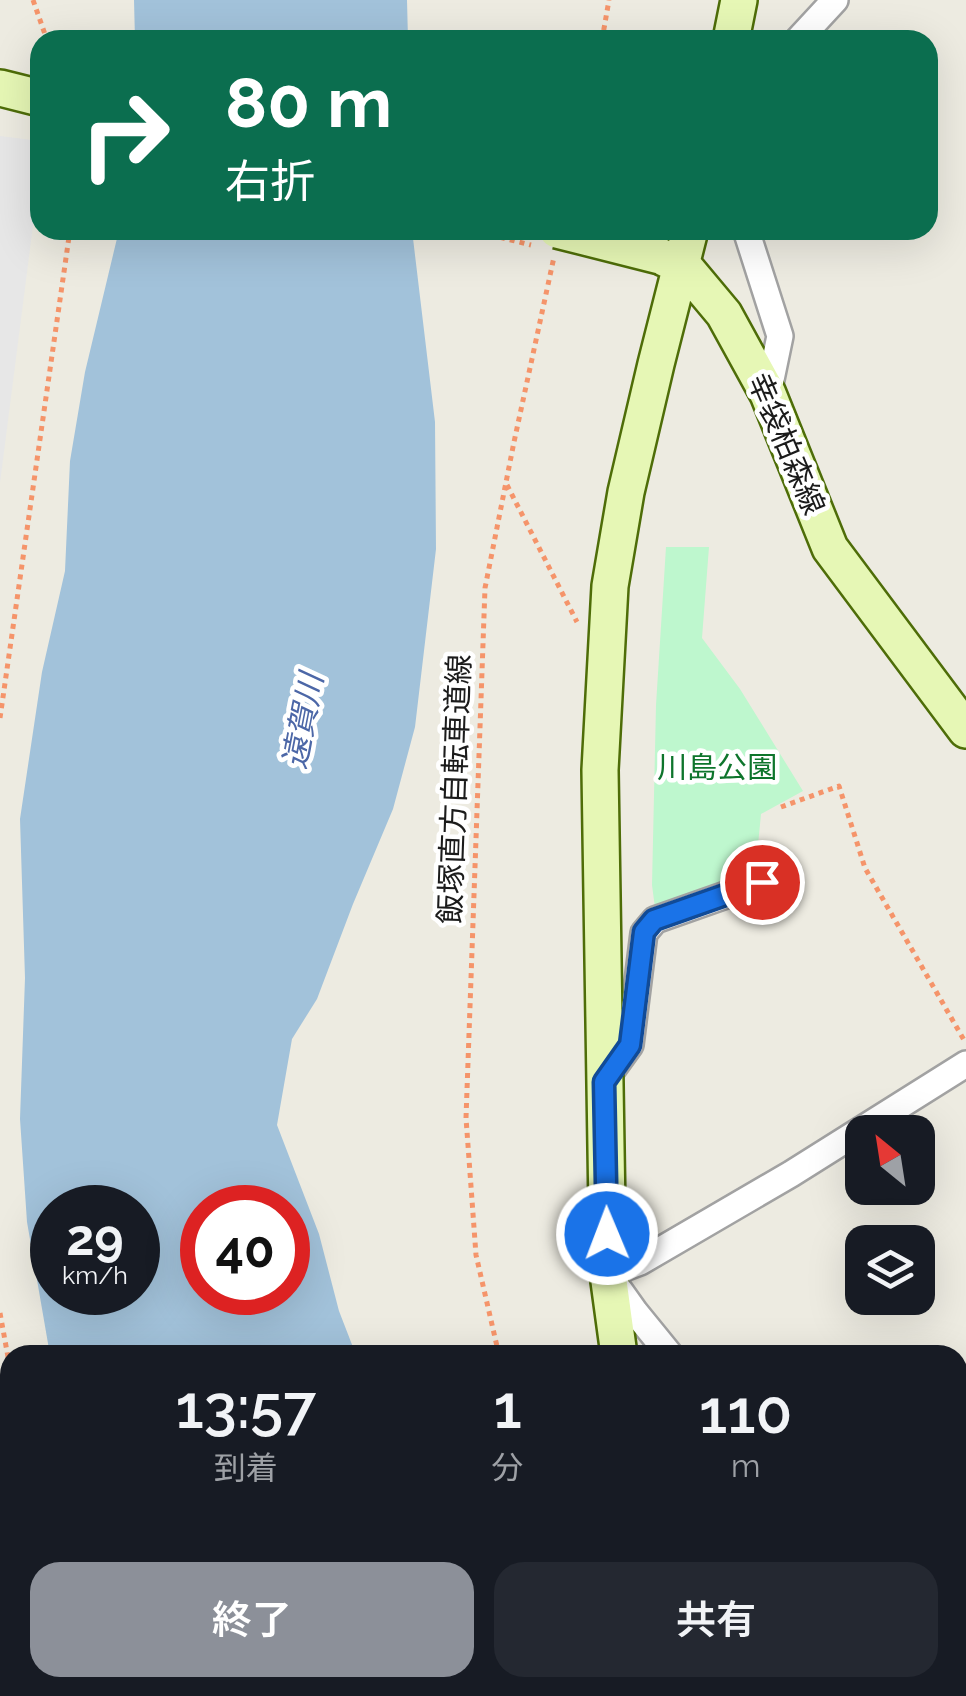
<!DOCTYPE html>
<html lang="ja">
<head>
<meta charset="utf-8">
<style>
	body { margin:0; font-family:Raleway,"Noto Sans JP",sans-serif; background:#242831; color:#f1f3f6; height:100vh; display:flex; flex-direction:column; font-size:38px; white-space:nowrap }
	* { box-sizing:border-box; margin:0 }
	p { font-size:32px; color:#9ea1a6 }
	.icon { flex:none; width:55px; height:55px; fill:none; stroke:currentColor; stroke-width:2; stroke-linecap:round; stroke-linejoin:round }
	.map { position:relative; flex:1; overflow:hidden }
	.panel { position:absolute; left:0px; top:1345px; width:968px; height:352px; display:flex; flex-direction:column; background:#171b24; border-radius:30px 30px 0 0; box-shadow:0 10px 40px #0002 }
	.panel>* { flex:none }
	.banner { position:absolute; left:30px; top:30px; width:908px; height:210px; border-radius:30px; box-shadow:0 10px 40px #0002; background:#0b6e4f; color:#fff; overflow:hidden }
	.needle { width:65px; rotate:330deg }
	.tools { position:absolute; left:845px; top:1115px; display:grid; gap:20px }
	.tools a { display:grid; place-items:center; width:90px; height:90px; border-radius:20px; background:#171b24; box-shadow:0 10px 40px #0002; font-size:50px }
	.speed { position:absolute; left:30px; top:1185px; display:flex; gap:20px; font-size:50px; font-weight:700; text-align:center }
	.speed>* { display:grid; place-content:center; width:130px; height:130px; border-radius:50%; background:#171b24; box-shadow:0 10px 40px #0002; line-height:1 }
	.speed small { font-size:25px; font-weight:400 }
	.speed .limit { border:15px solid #d22; background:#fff; color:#111 }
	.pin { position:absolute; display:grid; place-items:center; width:85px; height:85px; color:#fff; margin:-42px; border:5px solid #fff; border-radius:50%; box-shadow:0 2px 10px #0007 }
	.me { position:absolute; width:110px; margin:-55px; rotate:359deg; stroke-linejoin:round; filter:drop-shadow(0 0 8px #0008) }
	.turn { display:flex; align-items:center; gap:35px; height:210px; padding:0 30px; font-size:45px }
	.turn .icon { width:130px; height:130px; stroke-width:2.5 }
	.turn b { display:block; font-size:70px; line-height:85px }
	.eta { display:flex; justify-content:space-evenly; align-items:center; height:170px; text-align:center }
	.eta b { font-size:60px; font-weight:600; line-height:70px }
	.primary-button { display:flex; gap:20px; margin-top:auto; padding:20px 30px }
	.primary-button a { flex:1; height:115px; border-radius:30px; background:#8c9099; color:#fff; font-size:40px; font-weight:600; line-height:115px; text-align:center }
	.primary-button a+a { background:#242831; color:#f1f3f6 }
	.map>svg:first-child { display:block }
	.park { fill:#bef7ce }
	.parking { fill:#e7e7e7 }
	.water { fill:#a2c2da; fill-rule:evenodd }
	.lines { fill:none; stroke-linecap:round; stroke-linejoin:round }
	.street-casing { stroke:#a2a2a2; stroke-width:30 }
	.secondary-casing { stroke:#4e6d08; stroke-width:40 }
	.path { stroke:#f5946a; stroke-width:5; stroke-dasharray:5 5; stroke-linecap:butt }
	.street { stroke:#fff; stroke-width:25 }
	.secondary { stroke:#e6f7b5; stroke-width:35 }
	.secondary-bridge-casing { stroke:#4e6d08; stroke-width:40; stroke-linecap:butt }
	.path-bridge { stroke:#f5946a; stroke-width:5; stroke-dasharray:5 5; stroke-linecap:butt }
	.secondary-bridge { stroke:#e6f7b5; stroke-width:35 }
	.route-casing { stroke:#114b97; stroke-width:25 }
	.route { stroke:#1a73e8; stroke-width:18 }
	.labels { text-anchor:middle; stroke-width:9; stroke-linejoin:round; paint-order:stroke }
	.street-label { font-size:30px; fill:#1b1b1b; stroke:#fff }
	.park-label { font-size:30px; fill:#0e752c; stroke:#fff }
	.water-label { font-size:32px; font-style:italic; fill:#4c67a7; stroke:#fff }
</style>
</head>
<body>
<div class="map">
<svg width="966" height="1696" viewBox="0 0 966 1696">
	<rect width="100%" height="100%" fill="#edebe1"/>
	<path class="park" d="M666 547H709L702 638 740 689 803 791 761 814 755 876 655 908 652 885 656 705Z"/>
	<path class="parking" d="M0 136 40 141V171L0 483Z"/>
	<path class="water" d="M134 0H407L408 40H135Z
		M119 230H412L435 422 436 549 415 727 393 809 353 904 317 999 292 1039 277 1125 319 1234 339 1311 356 1355H50L27 1222 20 1119 25 978 20 819 42 672 65 571 70 461 85 372ZM52 1208H138V1292H52ZM202 1208H288V1292H202Z
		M112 1688H470L474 1696H113Z"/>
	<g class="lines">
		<g class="street-casing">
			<path id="street" d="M798 40 835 0
				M746 230 780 336 768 394
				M604 1081 630 1045 644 933 655 920 763 882
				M670 1355 635 1312 608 1274 640 1262 791 1174 966 1064
				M958 1476 966 1475"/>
		</g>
		<g class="secondary-casing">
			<path id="secondary" d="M731 40 739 0
				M0 88 40 98
				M666 259 683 265 724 314 768 394 830 548 966 730
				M619 1355 608 1274 600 770 610 586 626 492 656 364 690 230
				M735 1688 739 1696"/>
		</g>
		<path class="path" d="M33 0 47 40
			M602 40 609 0
			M507 485 577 622
			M0 718 70 230
			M781 807 839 786 865 868 964 1040
			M0 1313 10 1368
			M499 1355 476 1255 466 1118 485 588 514 442 554 257
			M25 1688 26 1696
			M598 1688 601 1696"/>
		<use href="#street" class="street"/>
		<use href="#secondary" class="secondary"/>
		<g class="secondary-bridge-casing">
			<path id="secondary-bridge" d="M557 230 660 256"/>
		</g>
		<path class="path-bridge" d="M471 230 531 245"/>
		<use href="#secondary-bridge" class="secondary-bridge"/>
	</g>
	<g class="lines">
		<g class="route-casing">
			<path id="route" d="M607 1234 604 1082 630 1045 644 932 654 920 762 882"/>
		</g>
		<use href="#route" class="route"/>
	</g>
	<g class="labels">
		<g class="street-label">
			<text transform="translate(786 444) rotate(67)" y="10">幸袋柏森線</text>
			<text transform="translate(455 789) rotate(-88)" y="10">飯塚直方自転車道線</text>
		</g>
		<g class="park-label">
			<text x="717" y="778">川島公園</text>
		</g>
		<g class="water-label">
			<text transform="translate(303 721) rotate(-79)" y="11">遠賀川</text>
		</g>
	</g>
</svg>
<div class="tools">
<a><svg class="needle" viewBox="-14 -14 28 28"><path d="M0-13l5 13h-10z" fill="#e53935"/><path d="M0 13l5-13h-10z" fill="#9ea1a6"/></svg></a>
<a><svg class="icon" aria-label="layers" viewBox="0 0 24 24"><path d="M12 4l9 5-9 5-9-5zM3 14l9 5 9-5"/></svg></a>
</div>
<div class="speed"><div>29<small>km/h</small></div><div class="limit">40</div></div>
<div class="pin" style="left:762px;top:882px;background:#d93025"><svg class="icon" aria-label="arrive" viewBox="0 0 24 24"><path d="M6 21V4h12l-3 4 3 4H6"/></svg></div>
<svg class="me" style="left:607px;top:1234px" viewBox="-20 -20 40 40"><circle r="17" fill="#1a73e8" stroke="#fff" stroke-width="3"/><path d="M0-11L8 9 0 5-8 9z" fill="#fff"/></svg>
<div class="banner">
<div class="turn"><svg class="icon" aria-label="right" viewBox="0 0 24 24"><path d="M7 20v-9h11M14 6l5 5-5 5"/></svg><div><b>80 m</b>右折</div></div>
</div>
<section class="panel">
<div class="eta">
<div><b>13:57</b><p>到着</p></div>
<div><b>1</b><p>分</p></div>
<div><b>110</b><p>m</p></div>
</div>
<div class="primary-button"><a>終了</a><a>共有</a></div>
</section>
</div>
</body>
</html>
